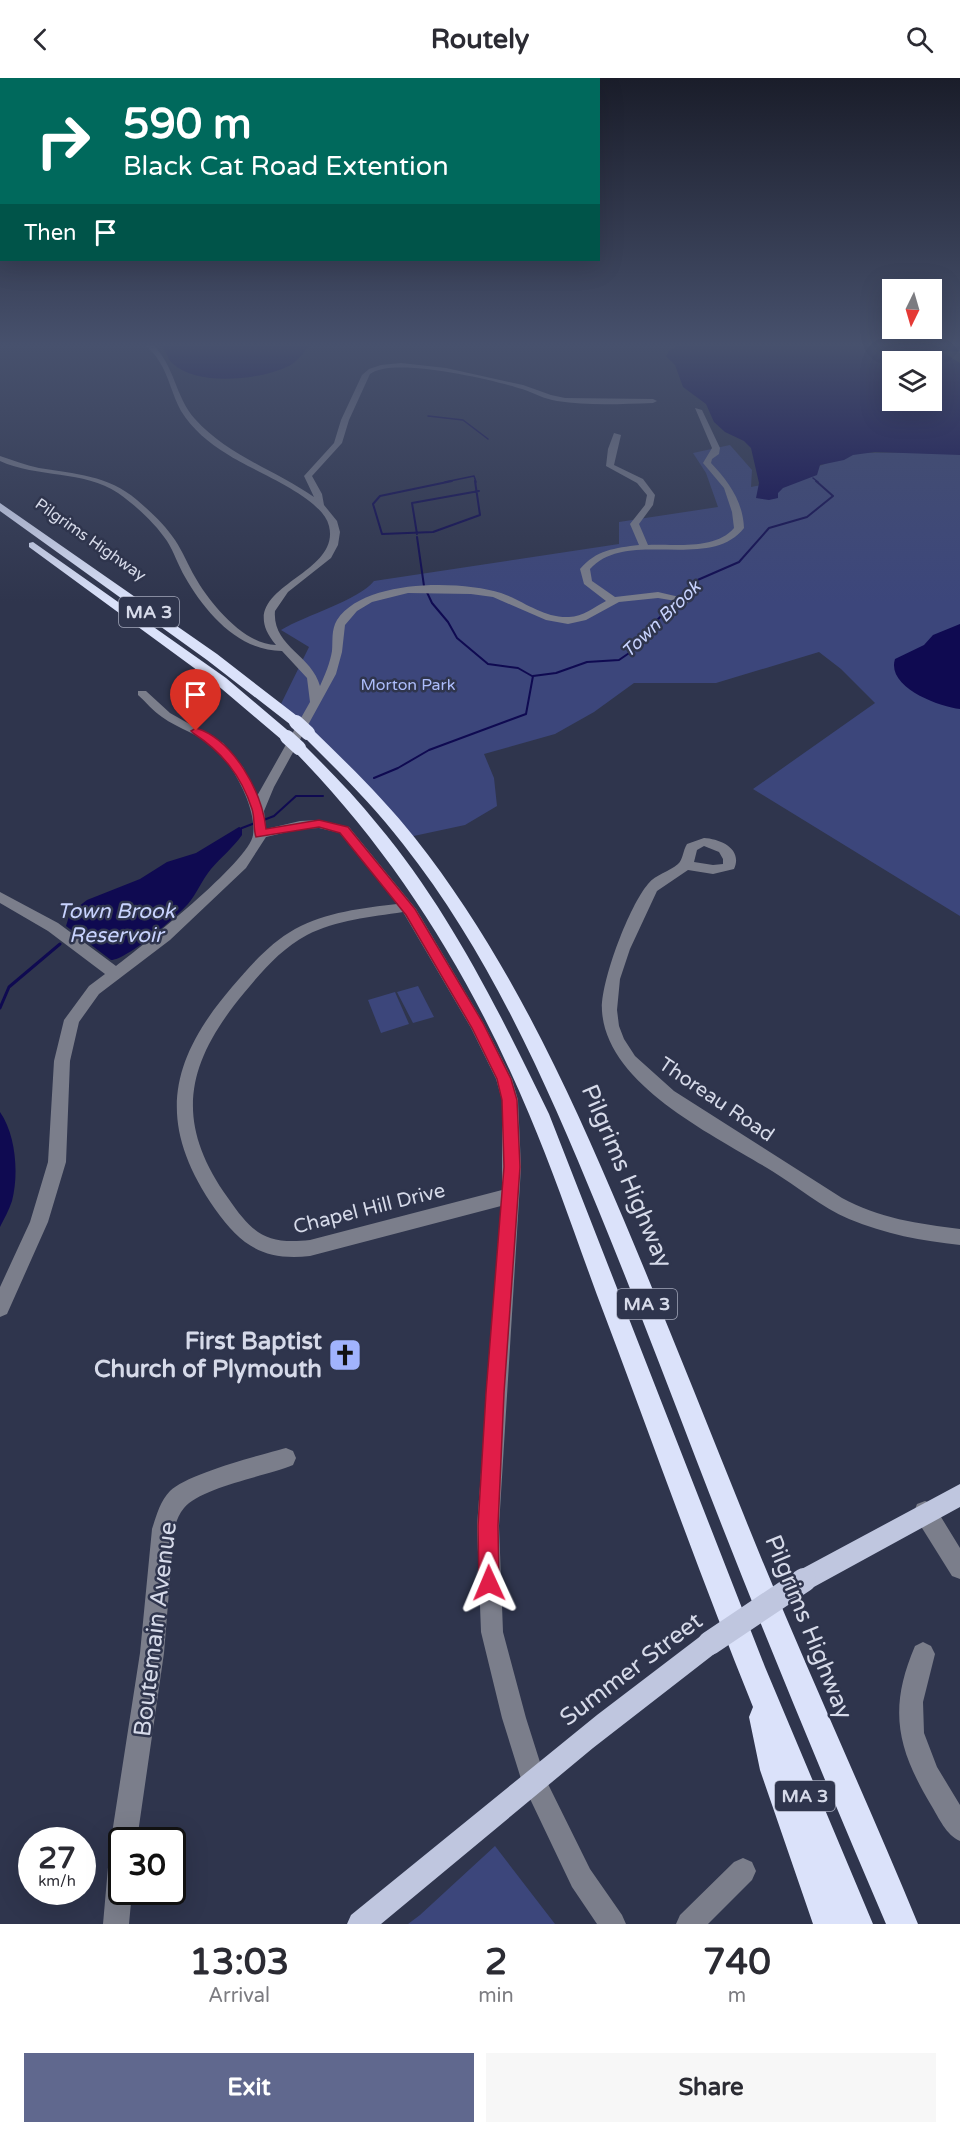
<!DOCTYPE html>
<html lang="en">
<head>
<meta charset="utf-8">
<style>
	body { margin:0; font-family:"Varela Round",sans-serif; background:#f7f7f7; color:#2b2b33; height:100vh; display:flex; flex-direction:column; font-size:22px; white-space:nowrap }
	* { box-sizing:border-box; margin:0 }
	p { font-size:20px; color:#7c7c81 }
	.icon { flex:none; width:33px; height:33px; fill:none; stroke:currentColor; stroke-width:2; stroke-linecap:round; stroke-linejoin:round }
	.map { position:relative; height:1846px; overflow:hidden }
	.panel { display:flex; flex-direction:column; background:#fff; flex:1 }
	.panel>* { flex:none }
	.guide { position:absolute; left:0px; top:0px; width:600px; height:183px; box-shadow:0 6px 24px #0002; background:#00695c; color:#fff; overflow:hidden }
	.needle { width:39px; rotate:185deg }
	.fabs { position:absolute; left:882px; top:201px; display:grid; gap:12px }
	.fabs a { display:grid; place-items:center; width:60px; height:60px; border-radius:0px; background:#fff; box-shadow:0 6px 24px #0002; font-size:30px }
	.speed { position:absolute; left:18px; top:1749px; display:flex; gap:12px; font-size:30px; font-weight:700; text-align:center }
	.speed>* { display:grid; place-content:center; width:78px; height:78px; border-radius:50%; background:#fff; box-shadow:0 6px 24px #0002; line-height:1 }
	.speed small { font-size:15px; font-weight:400 }
	.speed .limit { border:3px solid #111; border-radius:9px; background:#fff; color:#111 }
	.pin { position:absolute; display:grid; place-items:center; width:51px; height:51px; color:#fff; margin:-62px -26px; border-radius:50% 50% 50% 0; rotate:-45deg; box-shadow:0 0 6px #0007 }
	.pin .icon { rotate:45deg }
	.me { position:absolute; width:66px; margin:-33px; rotate:359deg; stroke-linejoin:round; filter:drop-shadow(0 0 4px #0008) }
	.turn { display:flex; align-items:center; gap:21px; height:126px; padding:0 24px; font-size:27px }
	.turn .icon { width:78px; height:78px; stroke-width:2.5 }
	.turn b { display:block; font-size:42px; line-height:51px }
	.then { display:flex; align-items:center; height:57px; padding:0 24px; background:#0003; gap:12px; font-size:22px }
	.eta { display:flex; justify-content:space-evenly; align-items:center; height:102px; text-align:center }
	.eta b { font-size:36px; font-weight:700; line-height:42px }
	.primary-button { display:flex; gap:12px; margin-top:auto; padding:12px 24px }
	.primary-button a { flex:1; height:69px; border-radius:0px; background:#60688e; color:#fff; font-size:24px; font-weight:700; line-height:69px; text-align:center }
	.primary-button a+a { background:#f7f7f7; color:#2b2b33 }
	header { display:flex; justify-content:space-between; align-items:center; height:78px; padding:0 24px; background:#fff; font-size:27px; font-weight:700 }
	.map>svg:first-child { display:block }
	.green { fill:#3c467b }
	.water { fill:#0f0a51; fill-rule:evenodd }
	.lines { fill:none; stroke-linecap:round; stroke-linejoin:round }
	.stream-far2 { stroke:#0f0a51; stroke-width:1.5 }
	.stream-far1 { stroke:#0f0a51; stroke-width:2 }
	.stream { stroke:#0f0a51; stroke-width:3 }
	.minor { fill:#7b7e8b; fill-rule:evenodd }
	.major { fill:#bfc6df; fill-rule:evenodd }
	.highway { fill:#dbe2fa; fill-rule:evenodd }
	.major-bridge { stroke:#bfc6df; stroke-width:24 }
	.highway-bridge { stroke:#dbe2fa; stroke-width:14 }
	.route { fill:#e11d48; stroke:#92132f; stroke-width:1.5 }
	.labels { text-anchor:middle; stroke-width:5; stroke-linejoin:round; paint-order:stroke }
	.far-street-label { font-size:16px; fill:#d6dae9; stroke:#2f354d }
	.far-park-label { font-size:16px; fill:#adbdfb; stroke:#2f354d }
	.shield { fill:#2f354d; stroke:#a4a8ba; stroke-width:1.5 }
	.shield-label { font-size:18px; font-weight:bold; fill:#d6dae9 }
	.far-water-label { font-size:18px; font-style:italic; fill:#c8d3fe; stroke:#2f354d }
	.street-label { font-size:20px; fill:#d6dae9; stroke:#2f354d }
	.water-label { font-size:21px; font-style:italic; fill:#c8d3fe; stroke:#2f354d }
	.near-street-label { font-size:24px; fill:#d6dae9; stroke:#2f354d }
	.near-poi-label { font-size:24px; font-weight:bold; fill:#d6dae9; stroke:#2f354d; text-anchor:end }
</style>
</head>
<body>
<header><svg class="icon" aria-label="back" viewBox="0 0 24 24"><path d="M15 5l-7 7 7 7"/></svg>Routely<svg class="icon" aria-label="search" viewBox="0 0 24 24"><circle cx="10" cy="10" r="6"/><path d="M15 15l6 6"/></svg></header>
<div class="map">
<svg width="960" height="1846" viewBox="0 0 960 1846">
	<rect width="100%" height="100%" fill="#2f354d"/>
	<path class="green" d="M730 367 752 392 751 409 777 404 854 375 960 374V838L753 711 875 625 841 591 819 574 716 605H634L594 634 555 656 484 676 494 700 497 728 465 747 409 759 372 716 277 634 309 569 281 552C306 537 359 522 374 503L619 466V444L718 429 706 395 693 375Z
		M418 908 434 939 413 945 397 914Z
		M395 914 409 946 381 955 368 922Z
		M495 1768 555 1846H408L420 1837Z"/>
	<path class="water" d="M159 266H312C304 272 299 283 289 288 260 302 197 309 172 285 166 279 167 271 159 266Z
		M682 266H960V273L942 274 960 285V377L875 374 853 377 844 382 820 387 817 397 783 410 778 415V420L769 422 756 420 759 405 751 370 744 363 725 354 714 344 706 326 683 309 675 287 666 278 670 272ZM892 284H932V322H892Z
		M960 546V631C939 629 886 609 895 581L924 567 933 557Z
		M239 749 242 750V757C233 770 221 779 211 791 202 802 197 815 188 826 176 839 127 882 111 882L66 848 70 835 87 822 140 801 167 784 196 775Z
		M0 1034C16 1057 19 1096 12 1123 9 1132 4 1141 0 1149Z"/>
	<g class="lines">
		<path class="stream-far2" d="M428 338 463 342 488 361
			M813 400 818 404
			M445 404 474 398 476 404"/>
		<path class="stream-far1" d="M452 403 380 418 373 426 382 456 433 454 480 437 475 403
			M417 456 412 425 479 413
			M417 459 424 508 432 525 448 544 457 560 488 586 518 590 532 598
			M374 700 398 690 429 672 526 636 533 598 556 595 587 584 619 582 635 571 641 557 687 514 693 504 739 484 769 450 807 439 833 418 816 403
			M261 743 274 738 296 718H323
			M242 750 255 745"/>
		<path class="stream" d="M0 930 9 909 60 866"/>
		<path class="minor" d="M145 266H152C175 287 175 319 195 341 227 377 275 392 314 419L304 398 334 365 341 342 362 297 369 291 381 287 401 285 446 290 523 307 551 317 565 320 653 321 657 323 653 325C621 326 589 328 557 323 544 321 534 315 522 311 494 302 393 278 370 296L349 342 342 365 312 398 322 416 324 427 337 443 340 454 338 467 331 480 288 514 275 533C272 568 312 577 320 608 325 597 330 585 332 573 333 563 331 552 337 542 364 501 459 502 501 515 524 523 543 540 569 539 583 539 594 529 606 523L584 506 580 491C596 472 615 470 639 467L630 446 645 427 647 417 637 405 606 388 608 371 614 355 621 357 614 387 643 401 655 417 653 427 639 446 648 467C674 466 716 472 734 450L732 434 724 410 703 385 712 370 695 330 702 332 720 370 719 376 712 381 711 385C728 403 743 423 744 450 710 494 627 450 590 491L592 503 615 519 658 514 688 521V525L658 520 619 524 586 542 568 546 546 542 493 519 471 516 408 515 372 524 357 533 345 547 342 574 336 596 274 709 264 733 266 751 300 743 319 742 349 749 416 831 483 944 512 1001 518 1022 521 1089 499 1448 503 1554 526 1640 545 1700 590 1791 622 1837 626 1846H597L572 1809 522 1704 502 1640 481 1554 477 1448 501 1128 310 1178C264 1183 241 1168 215 1131 157 1047 167 985 232 909 251 887 270 865 295 851 326 834 363 830 397 826L340 755 319 750 300 751 266 759 246 790 170 862 99 916 79 944 70 983 66 1084 48 1144 7 1236 0 1239V1209L30 1144 48 1084 54 983 64 942 89 908 105 896 48 853 0 825V814L58 845 116 888C141 869 250 783 253 757 257 731 234 689 216 671 202 657 178 651 162 639 153 633 146 624 138 617V613H146L170 635 223 665 243 689 257 718 310 624 307 600 282 573C238 573 205 534 185 499 178 487 174 474 167 463 155 445 135 427 118 415 84 392 37 400 0 383V378C13 382 25 387 39 390 75 396 108 397 137 422 151 434 165 447 175 462 183 474 188 487 195 499 209 524 244 567 276 567 227 509 342 500 329 448 322 418 252 393 227 376 209 365 192 351 181 333 172 317 169 298 159 283 155 276 149 271 145 266ZM403 834 471 950 496 1001 502 1022V1112L310 1162C266 1167 252 1155 228 1120 173 1043 186 985 244 915 262 893 281 871 307 857 336 842 371 839 403 834Z
			M704 760C721 761 743 771 734 791L713 796 688 792 657 813 630 871 620 901 617 932 619 948 624 961 635 978 674 1013 842 1120C878 1140 919 1146 960 1151V1167C922 1163 885 1156 849 1141 821 1129 798 1109 772 1093 716 1058 607 1008 602 933 600 905 629 828 648 806 656 796 669 794 678 786 683 782 683 772 687 766ZM704 768 719 774 723 781V786L713 787 694 784 697 772Z
			M286 1370 293 1373 296 1380 293 1387C267 1398 201 1409 184 1430 179 1436 176 1444 174 1451L164 1575 137 1762H122V1814H132L129 1846H103L109 1778 114 1768 111 1762 140 1575 152 1451C156 1439 160 1423 170 1413 187 1396 260 1377 286 1370Z
			M925 1423 933 1426 960 1470V1501L952 1498 917 1442 914 1434 917 1426Z
			M923 1564 931 1568 935 1576 923 1624 924 1655 937 1689 960 1727V1763C946 1757 939 1740 931 1727 897 1670 888 1631 915 1568Z
			M743 1780 752 1784 756 1793 752 1802 708 1846H676L680 1837 734 1784Z"/>
		<path class="major" d="M960 1406V1429L812 1510 804 1513 796 1510 793 1502 796 1494Z
			M710 1553 718 1557 722 1565 718 1573 593 1670 381 1846H347L351 1837 597 1637 702 1557Z"/>
		<path class="highway" d="M0 425 217 576 301 641 303 644 301 647H291L207 582 0 433Z
			M33 464 226 600 292 656 294 659 292 662H282L216 606 29 469V465Z
			M308 651 313 652C349 687 384 721 415 760 505 874 567 1007 623 1140 664 1237 703 1336 743 1435 798 1573 861 1708 918 1846H886C820 1692 756 1537 696 1381 664 1297 632 1214 598 1131 546 1004 489 875 403 766 373 727 338 693 303 658L301 655 303 652Z
			M299 666 304 667C330 693 355 718 378 747 450 833 500 935 549 1036L765 1589 873 1846H813L760 1692 749 1639 753 1629C698 1493 649 1354 597 1217 575 1157 554 1095 529 1036 472 900 397 778 294 673L292 670 294 667Z"/>
		<path class="major-bridge" d="M710 1565 804 1502"/>
		<path class="highway-bridge" d="M296 644 308 655
			M287 659 299 670"/>
	</g>
	<linearGradient id="sky" x2="0" y2="1"><stop stop-color="#1a1d2a"/><stop offset="0.51" stop-color="#47516d"/><stop offset="1" stop-color="#47516d" stop-opacity="0"/></linearGradient>
	<rect width="960" height="524" fill="url(#sky)"/>
	<path class="route" d="M196 650C234 662 262 714 266 751L319 742 348 749 415 831 483 945 511 1001 517 1022 520 1089 504 1315 498 1448 499 1505 496 1512 489 1515 482 1512 479 1505 478 1448 486 1315 504 1089 502 1022 497 1001 472 950 406 837 340 755 319 749 256 759C253 750 255 740 252 731 241 697 222 674 193 655L191 653Z"/>
	<defs>
		<g id="church-square" transform="scale(1.725)"><rect x="-9" y="-9" width="18" height="18" rx="4" fill="#a1b3fd" stroke="#2f354d"/><path d="M-1.2-6h2.4v3.5h3.3v2.4h-3.3V6h-2.4V-.1h-3.3v-2.4h3.3Z" fill="#111"/></g>
	</defs>
	<g fill-rule="evenodd">
		<use href="#church-square" x="345" y="1277"/>
	</g>
	<g class="labels">
		<g class="far-street-label">
			<text transform="translate(91 461) rotate(35)" y="6">Pilgrims Highway</text>
		</g>
		<g class="far-park-label">
			<text x="408" y="612">Morton Park</text>
		</g>
		<g class="shield">
			<rect x="119" y="519" width="60" height="30" rx="4.5"/>
			<rect x="617" y="1211" width="60" height="30" rx="4.5"/>
			<rect x="775" y="1703" width="60" height="30" rx="4.5"/>
		</g>
		<g class="shield-label">
			<text x="149" y="540">MA 3</text>
			<text x="647" y="1232">MA 3</text>
			<text x="805" y="1724">MA 3</text>
		</g>
		<g class="far-water-label">
			<text transform="translate(661 541) rotate(-44)" y="6">Town Brook</text>
		</g>
		<g class="street-label">
			<text transform="translate(717 1021) rotate(34)" y="7">Thoreau Road</text>
			<text transform="translate(369 1130) rotate(-14)" y="7">Chapel Hill Drive</text>
		</g>
		<g class="water-label">
			<text x="116" y="840">Town Brook<tspan x="116" dy="24">Reservoir</tspan></text>
		</g>
		<g class="near-street-label">
			<text transform="translate(627 1098) rotate(67)" y="8">Pilgrims Highway</text>
			<text transform="translate(809 1549) rotate(68)" y="8">Pilgrims Highway</text>
			<text transform="translate(155 1551) rotate(-83)" y="8">Boutemain Avenue</text>
			<text transform="translate(631 1591) rotate(-37)" y="8">Summer Street</text>
		</g>
		<g class="near-poi-label">
			<text x="322" y="1271">First Baptist<tspan x="322" dy="28">Church of Plymouth</tspan></text>
		</g>
	</g>
</svg>
<div class="fabs">
<a><svg class="needle" viewBox="-14 -14 28 28"><path d="M0-13l5 13h-10z" fill="#e53935"/><path d="M0 13l5-13h-10z" fill="#7c7c81"/></svg></a>
<a><svg class="icon" aria-label="layers" viewBox="0 0 24 24"><path d="M12 4l9 5-9 5-9-5zM3 14l9 5 9-5"/></svg></a>
</div>
<div class="speed"><div>27<small>km/h</small></div><div class="limit">30</div></div>
<div class="pin" style="left:196px;top:653px;background:#d93025"><svg class="icon" aria-label="arrive" viewBox="0 0 24 24"><path d="M6 21V4h12l-3 4 3 4H6"/></svg></div>
<svg class="me" style="left:489px;top:1505px" viewBox="-20 -20 40 40"><path d="M0-17L14 15 0 8-14 15z" fill="#e11d48" stroke="#fff" stroke-width="4"/></svg>
<div class="guide">
<div class="turn"><svg class="icon" aria-label="right" viewBox="0 0 24 24"><path d="M7 20v-9h11M14 6l5 5-5 5"/></svg><div><b>590 m</b>Black Cat Road Extention</div></div>
<div class="then">Then<svg class="icon" aria-label="arrive" viewBox="0 0 24 24"><path d="M6 21V4h12l-3 4 3 4H6"/></svg></div>
</div>
</div>
<section class="panel">
<div class="eta">
<div><b>13:03</b><p>Arrival</p></div>
<div><b>2</b><p>min</p></div>
<div><b>740</b><p>m</p></div>
</div>
<div class="primary-button"><a>Exit</a><a>Share</a></div>
</section>
</body>
</html>
